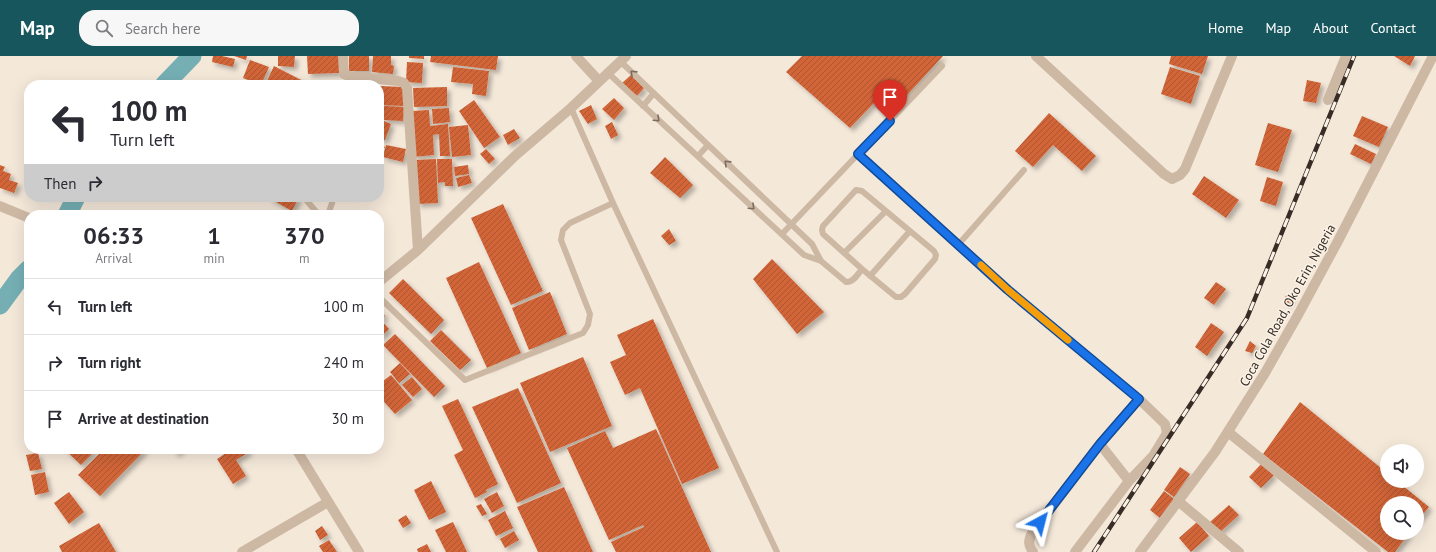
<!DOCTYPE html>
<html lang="en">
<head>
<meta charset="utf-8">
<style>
	body { margin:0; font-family:"PT Sans",sans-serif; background:#f7f7f7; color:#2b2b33; height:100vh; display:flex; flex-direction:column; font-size:15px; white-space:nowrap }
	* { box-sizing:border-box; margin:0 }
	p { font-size:13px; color:#7c7c81 }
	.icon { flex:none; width:22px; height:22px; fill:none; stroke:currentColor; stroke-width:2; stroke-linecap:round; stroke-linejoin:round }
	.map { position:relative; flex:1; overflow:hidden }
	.details { position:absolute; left:24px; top:154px; width:360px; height:244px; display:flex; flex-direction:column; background:#fff; border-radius:16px; box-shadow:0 4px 16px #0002 }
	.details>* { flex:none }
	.banner { position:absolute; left:24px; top:24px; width:360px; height:122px; border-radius:16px; box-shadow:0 4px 16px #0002; background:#fff; color:#2b2b33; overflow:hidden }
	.controls { position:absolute; left:1380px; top:388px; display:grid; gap:8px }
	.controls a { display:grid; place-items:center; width:44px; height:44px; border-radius:50%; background:#fff; box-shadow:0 4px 16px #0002; font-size:20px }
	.pin { position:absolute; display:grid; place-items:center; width:34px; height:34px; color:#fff; margin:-41px -17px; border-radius:50% 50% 50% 0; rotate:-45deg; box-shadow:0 0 4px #0007 }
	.pin .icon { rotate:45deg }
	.me { position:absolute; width:44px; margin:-22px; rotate:38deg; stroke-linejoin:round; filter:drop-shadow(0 0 3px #0008) }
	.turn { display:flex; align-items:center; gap:14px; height:84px; padding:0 20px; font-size:18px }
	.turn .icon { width:52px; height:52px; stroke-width:2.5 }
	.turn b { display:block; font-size:28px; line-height:34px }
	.then { display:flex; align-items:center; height:38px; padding:0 20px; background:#0003; gap:8px; font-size:15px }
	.eta { display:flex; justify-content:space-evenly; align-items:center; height:68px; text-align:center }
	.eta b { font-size:24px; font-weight:800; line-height:28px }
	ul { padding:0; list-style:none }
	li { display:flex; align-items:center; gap:12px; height:56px; padding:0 20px; border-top:1px solid #e1e1e2 }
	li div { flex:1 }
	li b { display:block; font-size:15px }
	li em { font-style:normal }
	header { display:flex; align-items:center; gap:24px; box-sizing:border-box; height:56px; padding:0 20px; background:#18565d; color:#fff }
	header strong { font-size:19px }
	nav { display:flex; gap:22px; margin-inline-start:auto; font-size:14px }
	.search { width:280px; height:36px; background:#f7f7f7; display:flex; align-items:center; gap:10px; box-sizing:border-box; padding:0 14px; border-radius:16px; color:#7c7c81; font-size:15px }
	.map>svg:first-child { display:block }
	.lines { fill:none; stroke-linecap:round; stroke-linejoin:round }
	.river { stroke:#75afb4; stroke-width:19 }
	.building { fill:url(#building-hatch); filter:url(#shadow) }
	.service { stroke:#cdb8a4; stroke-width:6 }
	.minor { stroke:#cdb8a4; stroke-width:10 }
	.tertiary { stroke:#cdb8a4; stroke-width:10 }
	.rail-casing { stroke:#382d26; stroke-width:4.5 }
	.rail { stroke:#fbf2e6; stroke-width:3; stroke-dasharray:9; stroke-linecap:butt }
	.oneway { stroke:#7b6c5f }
	.route-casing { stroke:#114b97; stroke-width:10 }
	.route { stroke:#1a73e8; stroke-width:7 }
	.slow { stroke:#f59e0b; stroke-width:7 }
	.labels { text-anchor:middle; stroke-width:3; stroke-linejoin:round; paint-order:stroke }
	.street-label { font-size:13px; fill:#382d26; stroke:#fbf2e6 }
</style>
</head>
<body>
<header>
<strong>Map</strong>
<div class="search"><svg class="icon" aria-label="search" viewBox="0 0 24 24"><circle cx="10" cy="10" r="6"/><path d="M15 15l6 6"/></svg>Search here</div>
<nav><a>Home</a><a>Map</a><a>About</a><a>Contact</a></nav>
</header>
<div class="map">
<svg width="1436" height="496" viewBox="0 0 1436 496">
	<defs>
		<pattern id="building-hatch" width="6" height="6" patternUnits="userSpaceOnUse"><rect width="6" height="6" fill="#d26539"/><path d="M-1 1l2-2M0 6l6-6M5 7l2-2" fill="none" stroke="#ab5430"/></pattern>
		<filter id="shadow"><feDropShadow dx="3.5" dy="3.5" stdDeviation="2" flood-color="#0004"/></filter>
	</defs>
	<rect width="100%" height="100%" fill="#f4e8d9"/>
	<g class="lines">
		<path class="river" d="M164 29 192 0
			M67 159 76 141
			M0 249 19 223 29 213"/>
	</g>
	<path class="building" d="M213 0H222L235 3 233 11 212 6Z
		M234 0H247L246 4Z
		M278 0H295L294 11 278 10Z
		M307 0H339V17L308 18Z
		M349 0H369V15H349Z
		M373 0H391V9L394 10 393 18 372 16Z
		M409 0H424V3L409 2Z
		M431 0H498L496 14 430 6Z
		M802 0H943L887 61 874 47 850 72 786 16Z
		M1171 0H1208L1202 18 1169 8Z
		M1394 0H1415L1410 10Z
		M250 4 269 11 261 29 243 22Z
		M407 6 423 7 422 27 406 26Z
		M274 10 309 28 308 29H291L292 26 287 24 285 29H265Z
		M453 11 489 15 486 40 472 38 473 28 451 26Z
		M1170 11 1200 20 1191 48 1161 38Z
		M631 19 644 32 637 40 622 27Z
		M1307 24 1321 27 1316 47 1303 45Z
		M379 30 404 31V50L379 49Z
		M447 31V50L414 51 413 32Z
		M614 42 624 52 614 64 602 53Z
		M474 44 500 81 484 92 459 55Z
		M591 49 597 63 588 68 579 55Z
		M384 50 404 51 403 65 383 64Z
		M449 52 450 66 433 68 432 53Z
		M429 54 430 70 448 68 450 100H440L439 78 433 79 434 99 413 101 412 55Z
		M1049 57 1096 100 1082 115 1053 89 1033 111 1015 95Z
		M1362 60 1388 71 1379 91 1353 80Z
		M379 63 391 68 385 84 379 82Z
		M612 66 618 79 611 83 605 70Z
		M1268 67 1292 74 1278 116 1255 109Z
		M468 69 471 99 452 101 449 71Z
		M514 73 520 82 508 89 503 79Z
		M379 88 385 91 381 98 379 97Z
		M1355 88 1376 98 1371 108 1350 98Z
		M386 89 406 93 403 106 383 101Z
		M486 93 495 103 489 108 480 98Z
		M665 101 693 129 680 142 650 117Z
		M436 103 438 147 417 148 415 115 423 114 415 115V104Z
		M437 103H452L453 130H445V126L438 127Z
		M0 109 5 111 3 115 11 118 9 124 18 127 14 137 0 132Z
		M468 109 469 118 455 120 454 111Z
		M469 119 472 127 458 131 456 122Z
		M1204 120 1239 144 1226 162 1192 138Z
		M1267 121 1283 126 1276 150 1260 145Z
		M267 141H299L292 155Z
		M503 148 543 235 511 249 471 162Z
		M669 173 676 185 669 189 661 180Z
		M772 203 824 256 797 278 753 223Z
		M479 206 521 297 487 312 446 222Z
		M403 223 444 264 431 278 389 237Z
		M1216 226 1226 233 1214 249 1204 242Z
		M550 236 567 278 529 294 512 252Z
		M1286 239 1292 241 1288 248 1284 246Z
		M379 253 385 260 381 264 379 262Z
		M380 263 389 273 379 283V264Z
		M653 263 719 412 682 428 640 332 625 339 610 306 626 299 617 279Z
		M1211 267 1224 276 1207 300 1195 291Z
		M441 274 471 304 460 314 430 285Z
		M395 278 445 330 434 341 383 289Z
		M1250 285 1256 290 1252 297 1245 295Z
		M583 301 612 370 550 396 520 327Z
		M400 307 410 318 399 327 390 316Z
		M391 319 412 344 395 358 379 340V328Z
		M412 321 422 333 413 341 402 329Z
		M518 332 561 427 517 447 472 351Z
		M458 343 498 428 486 434 487 436 475 442 454 399 463 394 442 350Z
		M1300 346 1387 417V425H1397L1429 451 1417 466V447H1387V477H1409L1395 496H1388L1263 398Z
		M656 373 711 496H616L611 486 644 471 643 469 609 484 567 392 605 375 613 392Z
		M64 393H97L81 409Z
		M104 393H146L100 440 78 419Z
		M172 393H183L176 398Z
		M232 393H247L249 396 236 404 246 420 233 428 217 403Z
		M38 397 42 413 30 415 26 399Z
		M1262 407 1274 419 1261 432 1249 421Z
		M1180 411 1190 418 1174 441 1164 434Z
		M45 416 49 436 35 439 31 419Z
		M431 425 446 456 429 464 414 434Z
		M564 431 593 496H538L517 451Z
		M1164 435 1174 443 1160 462 1150 454Z
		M69 436 84 456 69 468 54 447Z
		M497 436 504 450 492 457 484 443Z
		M481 448 487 458 482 460 476 450Z
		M1229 449 1239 459 1219 477 1210 466Z
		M505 455 513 472 496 480 488 464Z
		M406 459 411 467 403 472 398 464Z
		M453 466 467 496H446L435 474Z
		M1197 466 1209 480 1191 496 1179 482Z
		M99 467 116 496H62L59 490Z
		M322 470 328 479 320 484 315 475Z
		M514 475 519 484 505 492 500 483Z
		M329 484 337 496H323L319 490Z
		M427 488 431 496H418L417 493Z"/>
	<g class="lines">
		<path class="service" d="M620 5 812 188 821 205
			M608 17 804 199 821 205 846 226C853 227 858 218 862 213L896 241H901L905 238 935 203 936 199 934 195 862 135 856 134 823 170 822 174 823 178 862 213
			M643 50 654 37
			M571 52 613 147 777 496
			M858 98 1008 234 1139 343
			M698 100 708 89
			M307 145 319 159
			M328 159 334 141
			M782 178 942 10
			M958 189 1024 114
			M844 197 886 155
			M870 220 910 175
			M379 241 465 324 583 277 588 269 590 258 561 184 563 174 570 167 613 147"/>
		<path class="minor" d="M343 0 344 18 349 20 398 25 404 27 407 32 418 194
			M576 0 599 25
			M1036 0 1164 118 1172 123 1180 119 1185 113 1232 0
			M1328 44 1346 0
			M0 150 29 162
			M379 226 418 194 516 99 571 52 626 0
			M1228 376 1376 496
			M296 393 359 496
			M1178 445 1239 496
			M242 496 328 446
			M1033 496C1028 489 1028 485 1032 477L1100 388 1139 343 1165 368 1167 377 1153 400 1129 425
			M1075 496 1129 425 1100 388"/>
		<path class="tertiary" d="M1140 496 1215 396 1265 317 1298 259 1338 185 1433 0"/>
		<g class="rail-casing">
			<path id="rail" d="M1094 496 1247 262 1354 0"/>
		</g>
		<use href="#rail" class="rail"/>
	</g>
	<defs><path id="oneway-chevron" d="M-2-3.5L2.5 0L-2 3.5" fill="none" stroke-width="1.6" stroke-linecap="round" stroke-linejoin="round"/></defs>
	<g class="oneway">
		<use href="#oneway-chevron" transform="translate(633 17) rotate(-136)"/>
		<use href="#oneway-chevron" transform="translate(657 63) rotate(43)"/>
		<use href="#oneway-chevron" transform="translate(727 107) rotate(-136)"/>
		<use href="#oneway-chevron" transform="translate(752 151) rotate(43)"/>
	</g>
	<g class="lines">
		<g class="route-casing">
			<path id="route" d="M890 65 858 98 1008 234 1139 343 1100 388 1040 466"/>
		</g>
		<use href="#route" class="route"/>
		<path class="slow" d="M981 209 1008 234 1068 284"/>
	</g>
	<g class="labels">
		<g class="street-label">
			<text transform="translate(1287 249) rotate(-61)" y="5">Coca Cola Road, Oko Erin, Nigeria</text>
		</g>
	</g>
</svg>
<div class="controls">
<a><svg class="icon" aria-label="sound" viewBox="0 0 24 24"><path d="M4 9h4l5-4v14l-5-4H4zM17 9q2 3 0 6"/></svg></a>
<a><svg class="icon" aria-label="search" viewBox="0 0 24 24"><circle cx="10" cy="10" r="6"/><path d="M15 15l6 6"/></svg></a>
</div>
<div class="pin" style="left:890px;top:65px;background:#d93025"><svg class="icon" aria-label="arrive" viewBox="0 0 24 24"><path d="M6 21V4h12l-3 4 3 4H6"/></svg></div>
<svg class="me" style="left:1040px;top:466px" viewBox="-20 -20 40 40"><path d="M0-17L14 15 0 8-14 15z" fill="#1a73e8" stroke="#fff" stroke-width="4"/></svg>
<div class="banner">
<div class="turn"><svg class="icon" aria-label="left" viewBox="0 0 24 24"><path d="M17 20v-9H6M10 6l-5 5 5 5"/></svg><div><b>100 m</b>Turn left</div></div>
<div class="then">Then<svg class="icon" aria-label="right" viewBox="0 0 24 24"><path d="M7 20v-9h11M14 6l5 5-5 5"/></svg></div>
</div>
<section class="details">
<div class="eta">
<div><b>06:33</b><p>Arrival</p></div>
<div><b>1</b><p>min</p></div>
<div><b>370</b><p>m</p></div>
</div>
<ul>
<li><svg class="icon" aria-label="left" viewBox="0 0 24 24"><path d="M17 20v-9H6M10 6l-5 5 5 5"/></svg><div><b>Turn left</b></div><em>100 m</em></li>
<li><svg class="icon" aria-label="right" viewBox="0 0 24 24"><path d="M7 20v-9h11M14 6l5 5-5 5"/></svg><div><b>Turn right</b></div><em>240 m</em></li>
<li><svg class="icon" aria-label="arrive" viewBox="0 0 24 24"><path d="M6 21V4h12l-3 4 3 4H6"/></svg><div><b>Arrive at destination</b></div><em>30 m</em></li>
</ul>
</section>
</div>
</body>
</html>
